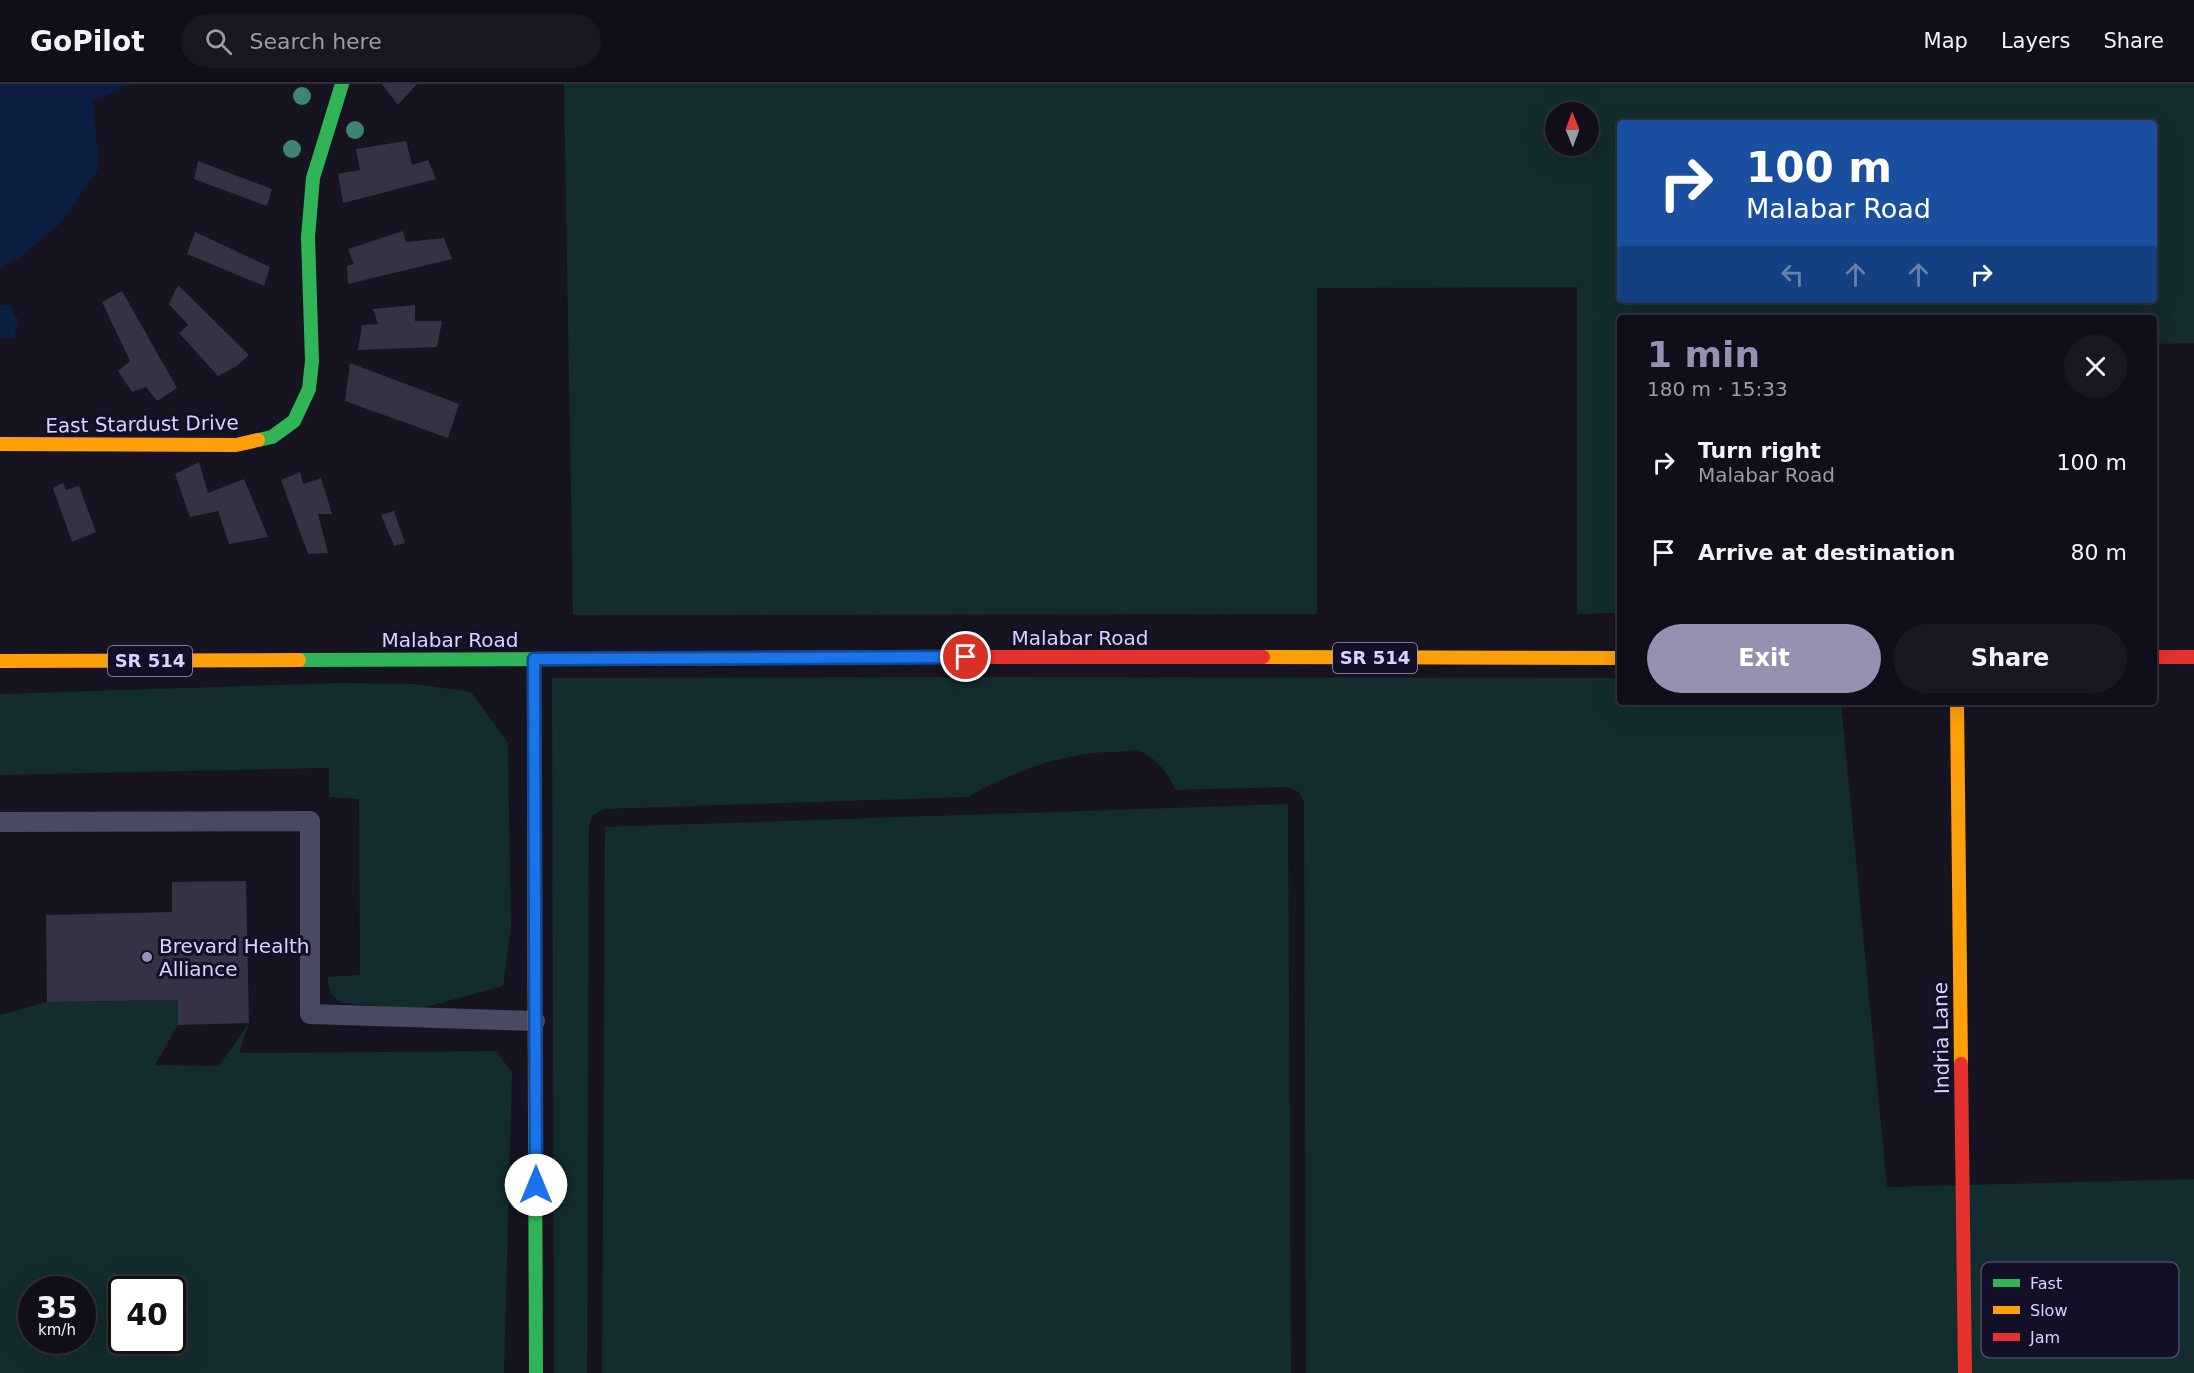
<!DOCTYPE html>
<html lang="en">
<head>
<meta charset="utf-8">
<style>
	body { margin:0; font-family:"DejaVu Sans",sans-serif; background:#191822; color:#f1f3f6; height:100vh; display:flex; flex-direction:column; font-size:22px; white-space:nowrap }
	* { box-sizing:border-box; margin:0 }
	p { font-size:20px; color:#9c9ca2 }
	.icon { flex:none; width:33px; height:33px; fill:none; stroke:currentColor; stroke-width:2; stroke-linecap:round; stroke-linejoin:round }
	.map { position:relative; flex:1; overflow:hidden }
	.panel { position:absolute; left:1617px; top:231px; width:540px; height:390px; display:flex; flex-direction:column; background:#100f19; border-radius:6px; box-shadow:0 6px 24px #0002,0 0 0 2px #302f38 }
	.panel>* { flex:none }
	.guide { position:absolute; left:1617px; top:36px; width:540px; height:183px; border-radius:6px; box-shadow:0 6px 24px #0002,0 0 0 2px #302f38; background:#1a4fa0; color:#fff; overflow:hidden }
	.needle { width:39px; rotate:359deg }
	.controls { position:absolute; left:1545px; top:18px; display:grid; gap:12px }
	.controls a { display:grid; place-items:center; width:54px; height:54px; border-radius:50%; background:#100f19; box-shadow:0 6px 24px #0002,0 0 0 2px #302f38; font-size:30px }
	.speed { position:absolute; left:18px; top:1192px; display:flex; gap:12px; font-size:30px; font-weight:700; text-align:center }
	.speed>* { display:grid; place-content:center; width:78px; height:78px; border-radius:50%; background:#100f19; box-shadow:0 6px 24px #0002,0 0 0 2px #302f38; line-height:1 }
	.speed small { font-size:15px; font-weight:400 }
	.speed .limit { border:3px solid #111; border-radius:9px; background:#fff; color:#111 }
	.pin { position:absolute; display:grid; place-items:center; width:51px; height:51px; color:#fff; margin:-26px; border:3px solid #fff; border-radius:50%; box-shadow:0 2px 6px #0007 }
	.me { position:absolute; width:66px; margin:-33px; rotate:0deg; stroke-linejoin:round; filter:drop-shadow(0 0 4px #0008) }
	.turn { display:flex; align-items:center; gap:21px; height:126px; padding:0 30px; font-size:27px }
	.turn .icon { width:78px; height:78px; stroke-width:2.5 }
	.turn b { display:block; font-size:42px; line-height:51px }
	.lanes { display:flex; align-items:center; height:57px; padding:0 30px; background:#0003; justify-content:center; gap:30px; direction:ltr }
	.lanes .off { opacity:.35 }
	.round { display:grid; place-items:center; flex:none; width:63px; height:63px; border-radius:32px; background:#191822 }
	.summary { display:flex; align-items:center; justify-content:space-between; height:102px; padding:0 30px }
	h1 { font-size:36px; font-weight:700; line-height:45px; color:#9591b1 }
	.action { display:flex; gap:12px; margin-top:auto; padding:12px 30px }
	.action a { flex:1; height:69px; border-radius:36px; background:#9591b1; color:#fff; font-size:24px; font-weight:700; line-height:69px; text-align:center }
	.action a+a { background:#191822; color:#f1f3f6 }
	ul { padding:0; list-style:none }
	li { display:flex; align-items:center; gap:18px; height:90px; padding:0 30px }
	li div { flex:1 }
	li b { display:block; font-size:22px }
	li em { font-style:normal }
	header { display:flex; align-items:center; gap:36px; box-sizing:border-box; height:84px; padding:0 30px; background:#100f19; border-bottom:2px solid #302f38 }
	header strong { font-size:28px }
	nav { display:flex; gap:33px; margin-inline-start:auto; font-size:21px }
	.search { width:420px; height:54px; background:#191822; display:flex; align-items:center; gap:15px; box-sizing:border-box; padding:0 21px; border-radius:33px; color:#9c9ca2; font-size:22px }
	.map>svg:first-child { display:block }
	.green { fill:#132c2d; fill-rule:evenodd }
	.water { fill:#0b1e41 }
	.building { fill:#343243 }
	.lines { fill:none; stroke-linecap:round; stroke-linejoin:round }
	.lane { stroke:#4a4962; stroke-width:20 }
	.fast { stroke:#30b455; stroke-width:14 }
	.slow { stroke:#ff9f0a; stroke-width:14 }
	.jam { stroke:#e5322d; stroke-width:14 }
	.tree { fill:#3e8478 }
	.route-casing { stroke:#114b97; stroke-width:15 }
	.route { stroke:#1a73e8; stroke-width:10 }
	.poi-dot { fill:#9591b1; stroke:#130f26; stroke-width:2 }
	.labels { text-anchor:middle; stroke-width:6; stroke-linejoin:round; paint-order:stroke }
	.shield { fill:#130f26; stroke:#9e99be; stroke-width:1.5 }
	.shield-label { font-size:18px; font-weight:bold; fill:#d9d4ff }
	.street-label { font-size:20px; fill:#d9d4ff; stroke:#130f26 }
	.poi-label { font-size:20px; fill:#d9d4ff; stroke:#130f26; text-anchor:start }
	.key { fill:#130f26; stroke:#4e4a67; stroke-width:1.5 }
	.key-label { font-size:16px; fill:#d9d4ff }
</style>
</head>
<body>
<header>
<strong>GoPilot</strong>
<div class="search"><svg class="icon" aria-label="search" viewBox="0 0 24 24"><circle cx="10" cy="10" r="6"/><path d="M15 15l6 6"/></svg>Search here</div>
<nav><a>Map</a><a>Layers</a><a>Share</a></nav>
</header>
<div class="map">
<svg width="2194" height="1289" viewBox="0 0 2194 1289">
	<rect width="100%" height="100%" fill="#161421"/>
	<path class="green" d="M564 0H2194V259L2154 260V234H1620V529L1577 530V203L1317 204V530L573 531ZM1556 28H1588V62H1556ZM1620 39H2154V216H1620Z
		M966 593 1620 594V618H1841L1887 1103 2194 1095V1289H1306L1304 719 1300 709 1288 703 1175 706C1169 690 1157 674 1139 667 1133 665 1123 667 1116 668 1064 668 1013 687 968 713L604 725 592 732 589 743 587 1289H554L552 594Z
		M340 599 415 600 471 608 508 659 511 843 503 902 419 925 341 919 331 910 327 893 360 891 359 715 329 713V684L0 691V610Z
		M1288 720 1291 1289H602L605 743Z
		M178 916V941L155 981 219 982 249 939 239 969 496 967 512 988 504 1289H0V931L47 918ZM32 1206H82V1257H32ZM122 1206H172V1257H122Z"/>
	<path class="water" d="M0 0H133L93 17 99 84 60 140 20 173 0 184Z
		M0 221H12L14 231 19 235 14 254 0 253Z"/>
	<path class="building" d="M382 0H417L398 21Z
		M406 57 412 81 428 76 436 95 343 119 338 90 360 86 356 65Z
		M198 77 272 105 267 122 194 95Z
		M403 147 406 158 444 154 452 175 348 200 347 182 354 180 348 165Z
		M195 148 270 183 264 202 187 170Z
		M178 201 249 271 237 282 218 292 179 249 188 241 169 220Z
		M122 207 177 304 157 317 146 303 132 308 118 287 130 277 102 218Z
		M415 221V237H442L437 263 358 266 362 241 378 240 373 225Z
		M350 279 459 320 448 354 345 317Z
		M199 378 208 409 244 395 268 453 229 460 218 427 190 433 175 390Z
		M300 388 303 400 321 394 332 430H318L328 469 308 470 281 396Z
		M63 399 66 406 79 402 96 448 72 458 53 404Z
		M394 427 405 459 394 462 381 431Z
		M246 797 249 939 178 941V916L47 918 46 831 172 828V798Z"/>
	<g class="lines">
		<path class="lane" d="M0 738 310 737V930L535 937"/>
		<path class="fast" d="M258 356 272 353 294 337 309 305 312 277 308 153 313 94 342 0
			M299 576 595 575
			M535 1041 536 1289"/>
		<path class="slow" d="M0 360 236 361 258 356
			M1263 573 1620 574
			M534 575 535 1041
			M595 575 900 573
			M0 577 299 576
			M1957 618 1961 980"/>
		<path class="jam" d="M900 573H1263
			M2154 573H2194
			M1961 980 1965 1289"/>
	</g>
	<g class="tree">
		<circle cx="302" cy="12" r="9"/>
		<circle cx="355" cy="46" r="9"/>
		<circle cx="292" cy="65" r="9"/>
	</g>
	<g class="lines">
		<g class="route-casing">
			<path id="route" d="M536 1101 534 575 966 573"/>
		</g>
		<use href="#route" class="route"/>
	</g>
	<circle class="poi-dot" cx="147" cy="873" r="6"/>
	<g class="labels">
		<g class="shield">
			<rect x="1333" y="559" width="84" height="30" rx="4.5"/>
			<rect x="108" y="562" width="84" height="30" rx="4.5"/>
		</g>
		<g class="shield-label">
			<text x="1375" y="580">SR 514</text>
			<text x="150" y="583">SR 514</text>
		</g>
		<g class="street-label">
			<text transform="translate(142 340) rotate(-1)" y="7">East Stardust Drive</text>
			<text x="1080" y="561">Malabar Road</text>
			<text x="450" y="563">Malabar Road</text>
			<text transform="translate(1941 954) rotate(-91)" y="7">Indria Lane</text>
		</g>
		<g class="poi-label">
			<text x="159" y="869">Brevard Health<tspan x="159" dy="23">Alliance</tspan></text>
		</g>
	</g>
	<rect x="1981" y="1178" width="198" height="96" rx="9" class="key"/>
	<rect x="1993" y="1195" width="27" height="8" fill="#30b455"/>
	<rect x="1993" y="1222" width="27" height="8" fill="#ff9f0a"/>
	<rect x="1993" y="1249" width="27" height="8" fill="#e5322d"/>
	<g class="key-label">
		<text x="2030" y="1205">Fast</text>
		<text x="2030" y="1232">Slow</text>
		<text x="2030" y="1259">Jam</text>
	</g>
</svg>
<div class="controls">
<a><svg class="needle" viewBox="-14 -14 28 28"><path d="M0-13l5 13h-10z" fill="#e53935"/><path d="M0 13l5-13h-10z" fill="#9c9ca2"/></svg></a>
</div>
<div class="speed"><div>35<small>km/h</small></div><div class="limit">40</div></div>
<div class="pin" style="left:966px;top:573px;background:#d93025"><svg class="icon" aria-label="arrive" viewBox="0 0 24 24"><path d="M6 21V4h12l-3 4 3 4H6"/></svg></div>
<svg class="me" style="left:536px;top:1101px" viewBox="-20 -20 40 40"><circle r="19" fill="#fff"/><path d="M0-13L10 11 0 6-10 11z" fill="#1a73e8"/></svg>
<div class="guide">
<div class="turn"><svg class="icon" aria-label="right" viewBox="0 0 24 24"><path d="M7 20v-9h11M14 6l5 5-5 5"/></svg><div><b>100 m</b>Malabar Road</div></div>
<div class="lanes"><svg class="icon off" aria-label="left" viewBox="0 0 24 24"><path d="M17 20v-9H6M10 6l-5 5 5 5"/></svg><svg class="icon off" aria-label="ahead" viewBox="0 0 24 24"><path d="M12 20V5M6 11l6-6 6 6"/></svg><svg class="icon off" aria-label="ahead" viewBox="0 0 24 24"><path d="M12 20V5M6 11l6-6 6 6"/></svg><svg class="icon" aria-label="right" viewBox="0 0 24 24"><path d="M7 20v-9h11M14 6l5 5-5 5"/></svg></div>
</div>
<section class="panel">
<div class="summary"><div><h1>1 min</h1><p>180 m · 15:33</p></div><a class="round"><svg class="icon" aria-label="close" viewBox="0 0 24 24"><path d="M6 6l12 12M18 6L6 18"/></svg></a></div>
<ul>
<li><svg class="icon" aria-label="right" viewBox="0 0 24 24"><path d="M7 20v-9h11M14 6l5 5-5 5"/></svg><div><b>Turn right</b><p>Malabar Road</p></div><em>100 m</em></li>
<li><svg class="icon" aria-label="arrive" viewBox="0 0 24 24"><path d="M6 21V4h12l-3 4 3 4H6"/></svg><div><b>Arrive at destination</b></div><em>80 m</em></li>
</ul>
<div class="action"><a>Exit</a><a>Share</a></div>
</section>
</div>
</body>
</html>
